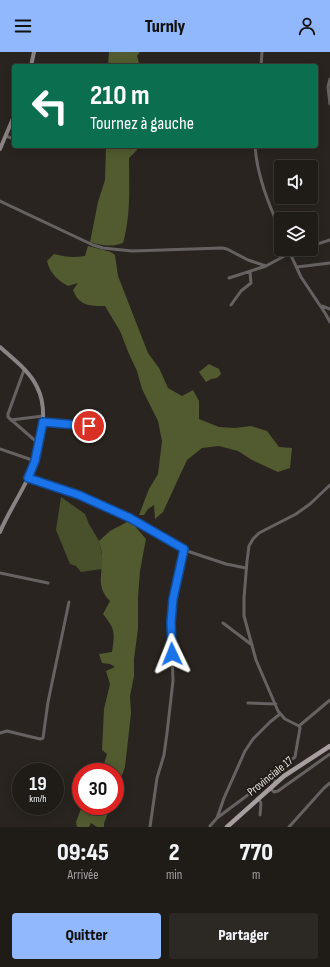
<!DOCTYPE html>
<html lang="fr">
<head>
<meta charset="utf-8">
<style>
	body { margin:0; font-family:"Sofia Sans Condensed",sans-serif; background:#2c2824; color:#f1f3f6; height:100vh; display:flex; flex-direction:column; font-size:15px; white-space:nowrap }
	* { box-sizing:border-box; margin:0 }
	p { font-size:13px; color:#a1a1a1 }
	.icon { flex:none; width:22px; height:22px; fill:none; stroke:currentColor; stroke-width:2; stroke-linecap:round; stroke-linejoin:round }
	.map { position:relative; height:775px; overflow:hidden }
	.drawer { display:flex; flex-direction:column; background:#1f1b17; flex:1 }
	.drawer>* { flex:none }
	.banner { position:absolute; left:12px; top:12px; width:306px; height:84px; border-radius:4px; box-shadow:0 2px 10px #0003,0 0 0 1px #3c3936; background:#0b6e4f; color:#fff; overflow:hidden }
	.tools { position:absolute; left:274px; top:108px; display:grid; gap:8px }
	.tools a { display:grid; place-items:center; width:44px; height:44px; border-radius:4px; background:#1f1b17; box-shadow:0 2px 10px #0003,0 0 0 1px #3c3936; font-size:20px }
	.speed { position:absolute; left:12px; top:711px; display:flex; gap:8px; font-size:20px; font-weight:700; text-align:center }
	.speed>* { display:grid; place-content:center; width:52px; height:52px; border-radius:50%; background:#1f1b17; box-shadow:0 2px 10px #0003,0 0 0 1px #3c3936; line-height:1 }
	.speed small { font-size:10px; font-weight:400 }
	.speed .limit { border:6px solid #d22; background:#fff; color:#111 }
	.pin { position:absolute; display:grid; place-items:center; width:34px; height:34px; color:#fff; margin:-17px; border:2px solid #fff; border-radius:50%; box-shadow:0 1px 4px #0007 }
	.me { position:absolute; width:44px; margin:-22px; rotate:358deg; stroke-linejoin:round; filter:drop-shadow(0 0 3px #0008) }
	.turn { display:flex; align-items:center; gap:14px; height:84px; padding:0 12px; font-size:18px }
	.turn .icon { width:52px; height:52px; stroke-width:2.5 }
	.turn b { display:block; font-size:28px; line-height:34px }
	.eta { display:flex; justify-content:space-evenly; align-items:center; height:68px; text-align:center }
	.eta b { font-size:24px; font-weight:800; line-height:28px }
	.primary-button { display:flex; gap:8px; margin-top:auto; padding:8px 12px }
	.primary-button a { flex:1; height:46px; border-radius:4px; background:#91b8fd; color:#111; font-size:16px; font-weight:800; line-height:46px; text-align:center }
	.primary-button a+a { background:#2c2824; color:#f1f3f6 }
	header { display:flex; justify-content:space-between; align-items:center; height:52px; padding:0 12px; background:#91b8fd; color:#111; font-size:18px; font-weight:800 }
	.map>svg:first-child { display:block }
	.green { fill:#48502c }
	.forest { fill:#515b2f }
	.lines { fill:none; stroke-linecap:round; stroke-linejoin:round }
	.street { stroke:#666262; stroke-width:3 }
	.secondary { stroke:#8a8384; stroke-width:4 }
	.primary { stroke:#a69e9f; stroke-width:4.5 }
	.route-casing { stroke:#114b97; stroke-width:10 }
	.route { stroke:#1a73e8; stroke-width:7 }
	.labels { text-anchor:middle; stroke-width:4; stroke-linejoin:round; paint-order:stroke }
	.street-label { font-size:12px; fill:#e6e2df; stroke:#201b16 }
</style>
</head>
<body>
<header><svg class="icon" aria-label="menu" viewBox="0 0 24 24"><path d="M4 6h16M4 12h16M4 18h16"/></svg>Turnly<svg class="icon" aria-label="person" viewBox="0 0 24 24"><circle cx="12" cy="8" r="4"/><path d="M4 21q1-7 8-7t8 7"/></svg></header>
<div class="map">
<svg width="330" height="775" viewBox="0 0 330 775">
	<rect width="100%" height="100%" fill="#29241f"/>
	<path class="green" d="M61 445 85 462 89 472 99 489 102 503V517L81 520 76 514 70 512 56 478Z"/>
	<path class="forest" d="M109 0H140L137 4 140 14H108Z
		M106 94H136L137 98 129 106C129 134 131 164 123 191 111 195 103 194 90 190L98 150 105 128Z
		M88 194 111 200 115 203 118 224 148 301 159 316 168 336 182 344 193 338 199 349V367L219 375 235 376 251 374 267 379 279 395 292 396 290 416 278 420 252 408 238 399 219 394 202 396 187 408 163 460 155 467 154 453 148 457 144 463H139L149 437 158 422 162 389 158 369 142 337 137 319 129 302 120 279 105 254C90 254 79 254 73 238L78 231 68 234C57 228 50 221 47 209L54 202C65 205 74 206 85 204Z
		M209 312 219 317 221 322 217 326 211 327 206 330 199 320Z
		M127 470 133 472 146 487 140 519 138 545V577L134 607V624L130 644 131 661 125 715 115 742V720H93L104 712 107 702 102 698 104 657 110 632 106 619 115 615 110 612 102 611 99 602 112 600C115 580 115 577 103 562L110 549C95 533 103 523 102 504 102 499 100 494 99 489L110 479Z
		M82 754H111L104 771V775H97L91 771 89 775H77L76 770Z"/>
	<g class="lines">
		<path class="street" d="M261 14 262 0
			M330 27 328 35 330 52
			M6 84 14 87
			M255 94C257 124 269 153 281 180
			M0 149 93 193 103 196 132 199 222 196 227 197 248 208 266 214 290 201 303 197
			M311 194 330 188
			M288 197 301 225 325 261 330 270
			M297 215 330 211
			M229 226 266 214
			M231 253 241 239 251 231 250 220
			M322 254 330 257
			M24 318 8 362V365L39 392
			M11 368 43 364
			M43 370 94 375
			M0 397 35 409
			M28 426 79 443 130 466 187 499 226 512 246 516
			M0 521 48 531
			M223 571 252 593
			M248 651 276 652
			M299 674 330 648
			M0 681 7 679 40 687 43 686 48 650 69 550
			M276 731 271 723 295 705 300 676 299 674 285 667 278 659 256 608 244 564V546L247 509 249 494 253 487 259 481 296 462 310 452 330 433
			M270 736 274 740 278 739 330 702
			M258 746 261 751 260 763
			M217 766 224 746 245 699 253 687 270 670 280 662
			M210 774 217 766 256 737 271 723
			M150 775 157 726 164 703 167 681 173 629 171 570 173 547 184 497
			M289 775 324 736 330 731"/>
		<path class="secondary" d="M31 14 34 0
			M0 97 14 64
			M0 295C13 307 30 319 37 335 50 359 40 403 28 426 19 445 8 461 0 480"/>
		<path class="primary" d="M227 775 284 724 330 694"/>
	</g>
	<g class="lines">
		<g class="route-casing">
			<path id="route" d="M89 374 43 370 35 409 28 426 79 443 130 466 184 497 173 547 171 570 172 602"/>
		</g>
		<use href="#route" class="route"/>
	</g>
	<g class="labels">
		<g class="street-label">
			<text transform="translate(270 724) rotate(-39)" y="4">Provinciale 17</text>
		</g>
	</g>
</svg>
<div class="tools">
<a><svg class="icon" aria-label="sound" viewBox="0 0 24 24"><path d="M4 9h4l5-4v14l-5-4H4zM17 9q2 3 0 6"/></svg></a>
<a><svg class="icon" aria-label="layers" viewBox="0 0 24 24"><path d="M12 4l9 5-9 5-9-5zM3 14l9 5 9-5"/></svg></a>
</div>
<div class="speed"><div>19<small>km/h</small></div><div class="limit">30</div></div>
<div class="pin" style="left:89px;top:374px;background:#d93025"><svg class="icon" aria-label="arrive" viewBox="0 0 24 24"><path d="M6 21V4h12l-3 4 3 4H6"/></svg></div>
<svg class="me" style="left:172px;top:602px" viewBox="-20 -20 40 40"><path d="M0-17L14 15 0 8-14 15z" fill="#1a73e8" stroke="#fff" stroke-width="4"/></svg>
<div class="banner">
<div class="turn"><svg class="icon" aria-label="left" viewBox="0 0 24 24"><path d="M17 20v-9H6M10 6l-5 5 5 5"/></svg><div><b>210 m</b>Tournez à gauche</div></div>
</div>
</div>
<section class="drawer">
<div class="eta">
<div><b>09:45</b><p>Arrivée</p></div>
<div><b>2</b><p>min</p></div>
<div><b>770</b><p>m</p></div>
</div>
<div class="primary-button"><a>Quitter</a><a>Partager</a></div>
</section>
</body>
</html>
